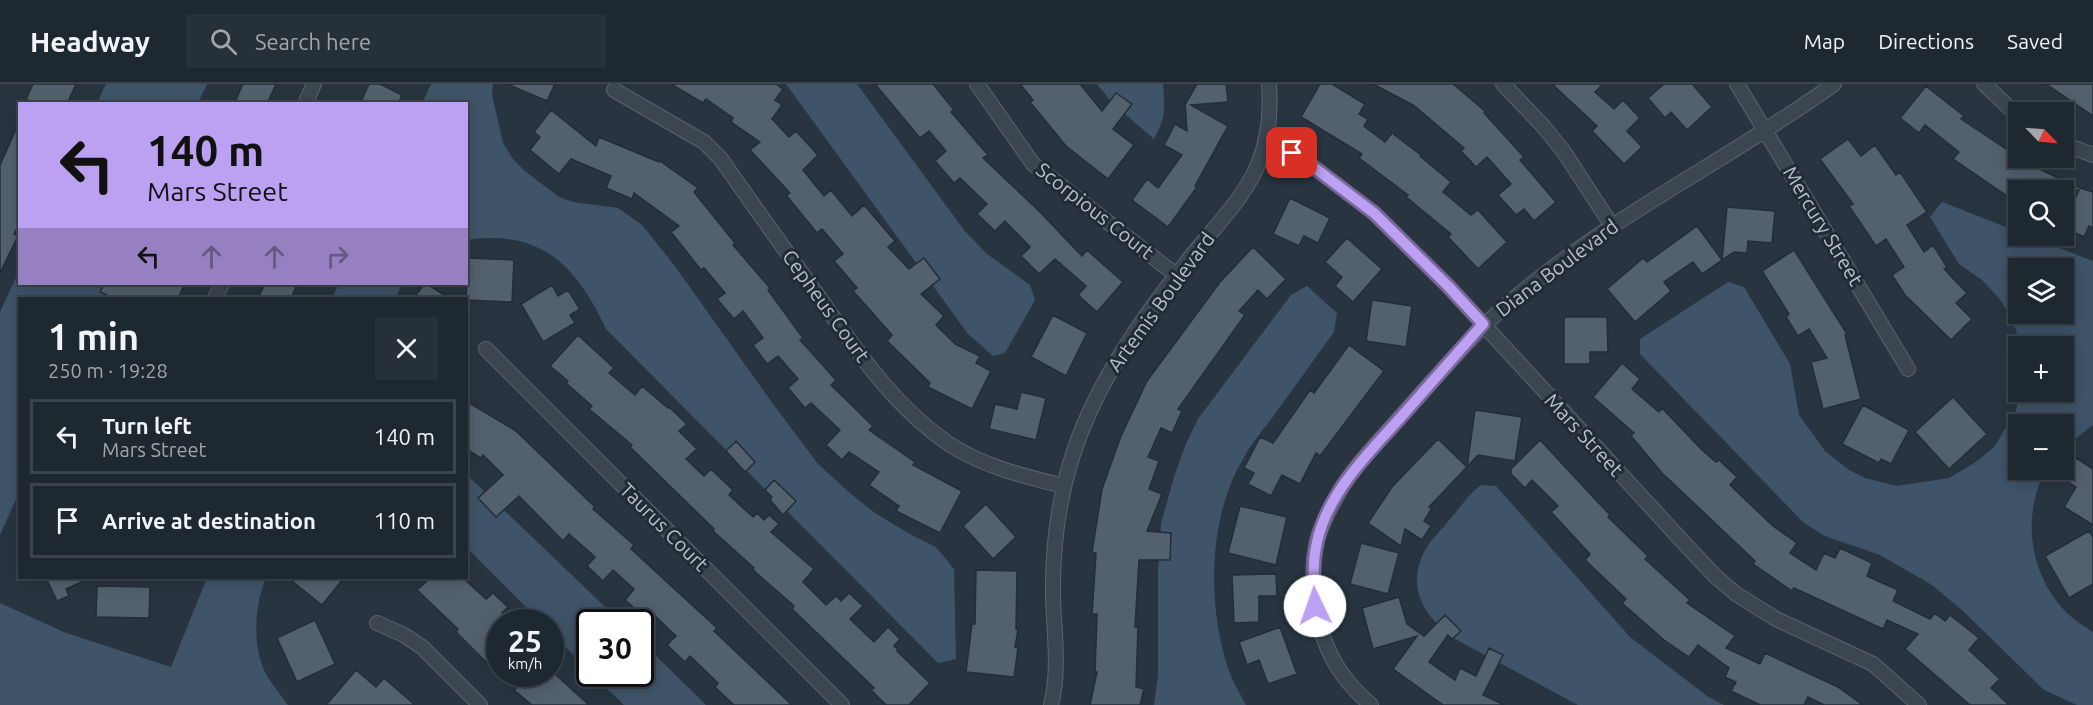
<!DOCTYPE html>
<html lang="en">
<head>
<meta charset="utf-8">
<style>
	body { margin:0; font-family:Ubuntu,sans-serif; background:#263039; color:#f1f3f6; height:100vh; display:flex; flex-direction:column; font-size:22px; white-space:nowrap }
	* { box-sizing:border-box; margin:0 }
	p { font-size:20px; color:#a1a6ab }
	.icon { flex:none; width:33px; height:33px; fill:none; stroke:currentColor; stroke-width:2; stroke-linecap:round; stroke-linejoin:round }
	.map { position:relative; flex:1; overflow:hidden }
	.details { position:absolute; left:18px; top:213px; width:450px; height:282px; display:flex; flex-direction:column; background:#1e2831; border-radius:0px; box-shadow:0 3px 15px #0003,0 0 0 2px #3c444d }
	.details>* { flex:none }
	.top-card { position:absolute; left:18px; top:18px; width:450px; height:183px; border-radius:0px; box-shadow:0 3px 15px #0003,0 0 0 2px #3c444d; background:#bca0f2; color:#111; overflow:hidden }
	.needle { width:39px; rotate:115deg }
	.buttons { position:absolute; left:2008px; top:18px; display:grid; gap:12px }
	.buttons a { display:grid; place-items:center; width:66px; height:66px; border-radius:0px; background:#1e2831; box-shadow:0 3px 15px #0003,0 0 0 2px #3c444d; font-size:30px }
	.speed { position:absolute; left:486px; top:525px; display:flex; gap:12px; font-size:30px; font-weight:700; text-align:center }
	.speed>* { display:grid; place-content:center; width:78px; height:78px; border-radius:50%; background:#1e2831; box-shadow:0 3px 15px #0003,0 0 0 2px #3c444d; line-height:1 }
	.speed small { font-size:15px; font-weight:400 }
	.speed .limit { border:3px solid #111; border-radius:9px; background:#fff; color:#111 }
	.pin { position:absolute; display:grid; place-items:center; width:51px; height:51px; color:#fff; margin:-26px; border-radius:12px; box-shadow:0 3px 9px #0006 }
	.me { position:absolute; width:66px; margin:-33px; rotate:357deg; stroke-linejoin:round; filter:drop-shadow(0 0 4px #0008) }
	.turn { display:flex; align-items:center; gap:21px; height:126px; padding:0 30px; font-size:27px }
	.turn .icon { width:78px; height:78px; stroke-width:2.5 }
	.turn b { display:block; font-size:42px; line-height:51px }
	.lanes { display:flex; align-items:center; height:57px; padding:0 30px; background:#0003; justify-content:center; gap:30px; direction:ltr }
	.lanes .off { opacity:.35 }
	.round { display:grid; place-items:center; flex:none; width:63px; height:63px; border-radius:0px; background:#263039 }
	.overview { display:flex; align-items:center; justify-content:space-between; height:102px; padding:0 30px }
	h1 { font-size:36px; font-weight:700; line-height:45px }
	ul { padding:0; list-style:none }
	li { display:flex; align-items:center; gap:18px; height:75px; margin:0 12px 9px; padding:0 18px; border:3px solid #3c444d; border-radius:0px }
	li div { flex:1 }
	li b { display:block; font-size:22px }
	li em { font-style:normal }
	header { display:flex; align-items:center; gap:36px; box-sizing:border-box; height:84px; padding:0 30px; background:#1e2831; border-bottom:2px solid #3c444d }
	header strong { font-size:28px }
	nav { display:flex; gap:33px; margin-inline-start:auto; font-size:21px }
	.search { width:420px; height:54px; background:#263039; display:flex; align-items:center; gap:15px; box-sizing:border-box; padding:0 21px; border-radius:0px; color:#a1a6ab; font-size:22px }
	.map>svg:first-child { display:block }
	.water { fill:#3f5469; fill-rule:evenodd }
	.building { fill:#53606e; stroke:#232d38; stroke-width:1.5 }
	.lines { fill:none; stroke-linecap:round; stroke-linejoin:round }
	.minor-casing { stroke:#5a646e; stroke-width:16 }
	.minor { stroke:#3c4651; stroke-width:14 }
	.route-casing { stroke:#7a689d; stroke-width:15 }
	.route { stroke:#bca0f2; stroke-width:10 }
	.labels { text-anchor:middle; stroke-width:6; stroke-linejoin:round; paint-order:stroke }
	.street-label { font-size:20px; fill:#b9c1cb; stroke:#212b36 }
</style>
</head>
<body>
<header>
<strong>Headway</strong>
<div class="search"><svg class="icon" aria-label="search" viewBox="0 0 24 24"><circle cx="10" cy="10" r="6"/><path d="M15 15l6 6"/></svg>Search here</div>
<nav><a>Map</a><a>Directions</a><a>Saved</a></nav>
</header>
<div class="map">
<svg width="2093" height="621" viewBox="0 0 2093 621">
	<rect width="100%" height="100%" fill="#283541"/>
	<path class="water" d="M106 0H207L198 19H97Z
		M431 0H493L492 11 503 59 513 75 526 88 559 113 573 118 618 124 642 141 674 181 773 320 818 380 851 410 875 429 908 449 936 463 954 485 956 575 938 579 606 245C577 182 541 145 467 156L466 20H422Z
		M786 0H857L964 146 987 170 1030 201 1035 216 1005 269 993 272 968 250Z
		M1097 0H1163C1165 25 1166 33 1154 55L1112 19Z
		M1942 118 2019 148V152H2028L2093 177V341L2064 364V340H2019V386H2046C2021 431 2029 491 2067 529 2074 536 2084 542 2093 548V621H2077L2044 606 1962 526 1932 501 1880 471 1825 452 1804 439 1640 270V255L1728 198 1744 203 1790 280 1799 331 1825 367 1849 386 1865 394 1897 402 1949 394 1976 378 1994 363 2016 327 2020 308H2064V262H2021L2013 237 1999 214 1982 196 1959 180 1930 133ZM2019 184H2064V230H2019Z
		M19 187 20 200H115L109 214H20L19 409 0 451V228Z
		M339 200H402L395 214H332Z
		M1307 202 1337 229 1334 248C1313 277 1293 305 1272 334 1262 347 1251 360 1243 375 1208 434 1207 520 1228 584 1232 597 1240 609 1246 621H1154L1158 591V486L1161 440 1174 393 1185 362 1198 335 1291 211Z
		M466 390 621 538H590L589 587 551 548 550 538H541L467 464Z
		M1481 401 1496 402 1630 553 1707 612 1724 621H1578L1455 555C1425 534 1406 505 1424 468 1430 456 1442 446 1450 435 1460 424 1469 410 1481 401Z
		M207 494H266C255 520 252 558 264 586 270 598 280 610 288 621H0V519L66 549 171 583Z
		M641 557 706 621H624L592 590H640Z"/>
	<path class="building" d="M33 0H76L67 20H34L26 15Z
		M243 0H276L267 20H234Z
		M369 0H380L402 11 398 20H360Z
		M507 0H555L547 17Z
		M671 0H776L783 5 775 16 782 21 772 35 789 53 796 47 818 71 803 86 824 112 831 106 852 132 864 121 895 157 888 163 909 185 924 174 940 195 921 210 944 232 936 241 955 260 980 272 976 279 991 287 972 325 928 303 930 299 887 257 892 251 853 207 857 204 834 177 843 170 822 145 817 149 786 111 790 109 750 66 760 58 731 38 733 34 706 15 703 19Z
		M875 0H933L954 26 951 28 988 71 983 74 1038 126 1082 172 1087 166 1123 198 1097 228 1078 211 1086 202 1055 175 1039 190 1021 172 1030 163 1005 137 995 147 977 130 987 120 960 94 954 99 935 77 946 67 929 47 920 54Z
		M1020 0H1080L1102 27 1116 9 1132 20 1113 45 1134 61 1108 95 1066 62 1030 18 1033 16Z
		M1197 0H1226L1228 18 1191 21 1228 42 1195 102 1197 103 1168 143 1132 116 1147 95 1158 104 1182 71 1164 61 1175 40 1187 47 1185 18 1186 19Z
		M1320 0H1332L1365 20 1359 30 1368 35 1364 42 1385 58 1392 49 1421 71 1420 72 1451 98 1443 108 1471 131 1478 126 1507 158 1478 185 1448 153 1451 150 1406 113 1408 111 1359 74 1362 70 1301 33Z
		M1373 0H1453L1485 27 1484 29 1524 73 1520 76 1556 118 1534 137 1524 125 1516 131 1498 111 1511 100 1487 73 1476 83 1461 67 1464 64 1413 21Z
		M1552 0H1603L1595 8 1614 25 1623 16 1640 34 1627 47 1642 63 1624 80 1592 47 1597 42Z
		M1664 0H1692L1712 23 1687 46 1671 28 1665 34 1648 14Z
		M2046 0H2093V32Z
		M1926 2 1964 32 1961 35 2015 71 2013 73 2080 104 2093 108V144L2089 142 2084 153 2064 144V140L2079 106H2019V120L1953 75 1959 68 1925 41 1919 49 1900 34Z
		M551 26 596 62 599 53 659 78 660 77 698 104 694 108 735 159 733 161 770 204 768 206 803 254 800 256 836 296 831 301 873 342 869 346 915 378 913 381 962 407 940 449 896 427 899 422 869 401 879 388 849 368 842 376 826 361 840 346 811 319 805 324 788 304 798 295 778 272 767 280 753 261 763 254 743 227 734 235 717 215 725 209 704 184 701 186 671 148 679 142 634 109 632 115 606 104 611 92 571 75 559 90 530 66 540 53 534 48Z
		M20 36V139L14 150 18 152 0 189V81Z
		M1848 55 1861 72 1875 61 1896 91 1900 88 1927 128 1907 141 1924 168 1933 161 1947 183 1944 185 1967 209 1956 219 1972 235 1951 256 1905 211 1892 191 1904 183 1886 155 1876 162 1849 122 1853 120 1820 75Z
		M1290 114 1330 134 1318 159 1304 152 1299 162 1273 150Z
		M1727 123 1775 127 1772 159 1748 157 1747 169 1734 168 1722 176Z
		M1697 142 1722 176 1702 190 1693 178 1664 198 1671 207 1635 238 1607 205 1643 174 1647 178Z
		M1347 154 1382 185 1353 218 1335 202 1342 193 1325 178Z
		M1253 163 1286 195 1267 215 1258 206 1239 227 1245 231 1178 325 1182 327 1172 349 1161 344 1148 373 1159 377 1149 405 1162 410 1147 447 1171 449 1170 476H1139L1135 543H1138L1136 603 1144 605 1140 621H1090L1097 588H1095L1097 530H1092L1096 469 1092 468 1102 405 1121 352 1147 297 1220 198Z
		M1794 166 1847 250 1845 251 1861 315 1823 325 1811 278 1827 274 1809 245 1798 252 1786 233 1789 230 1762 187Z
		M468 174 514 176 512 218 466 216Z
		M104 200H185L178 214H113L100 208Z
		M265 200H289L296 203 291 214H258Z
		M424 200H427L449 214H414Z
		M552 201 558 212 568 206 580 225 570 231 575 239 543 258 521 220Z
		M1372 216 1412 222 1406 263 1366 257Z
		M1053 231 1087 249 1066 292 1031 273Z
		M1564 233H1607L1608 268H1590V280H1564Z
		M578 251 614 284 609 289 635 311 642 302 668 324 669 323 687 340 679 347 697 365 686 375 704 392 711 385 733 406 729 411 753 433 757 429 764 436 769 431 779 440 771 448 814 485 803 498 826 521 836 512 841 517 849 509 863 522 850 535 874 558 888 543 900 555 894 562 898 566 897 567 930 599 909 621H886L871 606 874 604 792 525 794 522 753 486 754 484 713 447 714 445 630 363 632 361 589 325 592 322 566 299 568 297 550 282Z
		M1349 261 1384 287 1320 372 1316 369 1300 400 1282 391 1271 412 1248 400 1254 389 1244 384 1260 353 1273 359 1310 306 1314 309Z
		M1622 279 1640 295 1632 305 1659 328 1662 324 1702 366 1716 378 1719 376 1737 393 1730 401 1773 442 1797 459 1790 469 1816 486 1824 469 1835 474 1840 464 1872 479 1867 492 1898 506 1893 517 1930 535 1935 529 1945 537 1950 531 1979 554 1969 566 2000 595 1991 604 2009 621H1970L1905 565 1918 550 1887 536 1883 545 1794 504 1792 507 1753 480 1755 477 1662 389 1631 352 1634 349 1593 313Z
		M1021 308 1046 314 1036 356 989 345 995 320 1017 325Z
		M1953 313 1987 350 1949 385 1915 348Z
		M466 317 516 347 595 423 593 425 634 461 631 465 717 544 714 547 792 621H734L715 603 718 599 690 572 685 578 667 561 676 552 651 528 646 534 625 516 634 505 613 486 603 497 587 482 595 473 569 450 563 457 519 412 496 433 478 414 503 391 483 371 481 374 466 365Z
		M1863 321 1909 346 1891 380 1881 375 1879 379 1842 360Z
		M1475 326 1522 333 1515 377 1478 371 1467 383Z
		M1438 355 1467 383 1429 423 1432 424 1424 437 1431 442 1422 456 1405 445 1401 462 1368 439 1392 403Z
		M1540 356 1610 431 1608 433 1648 472 1645 475 1690 516 1687 519 1735 552 1726 564 1760 580 1765 569 1838 603 1863 621H1824L1808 613 1804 621H1760L1731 607 1736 598 1725 593 1729 584 1698 561 1689 573 1664 556 1622 519 1626 515 1585 476 1590 470 1551 428 1558 422 1532 396 1525 404 1511 390V385Z
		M736 357 755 378 745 388 726 367Z
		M2076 374 2093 385V441L2064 423 2076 403 2063 395Z
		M774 396 796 417 783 431 770 416 772 413 765 406Z
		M986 420 1016 453 993 475 963 442Z
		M1240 422 1287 433 1276 481 1228 469Z
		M2089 447 2093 453V500L2069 514 2045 472Z
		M1361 459 1399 469 1388 510 1350 500Z
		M976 486 1017 487 1016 545 1018 546 1015 563 1018 564 1014 593 966 588 972 540H975Z
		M1276 490 1277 512H1259V538L1234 539 1232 491Z
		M46 494H91L66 505 69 512 57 517Z
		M288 494H344L322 521Z
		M430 494H463L486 515 493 509 508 523 502 529 512 538H500V590H555L589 621H532L514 606 516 604 498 590 456 548 458 545 417 506Z
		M97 502 150 503 149 534 96 533Z
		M1399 513 1407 540 1424 552 1445 531 1461 547 1452 555 1448 551 1429 578 1455 596 1460 584 1476 592 1489 564 1503 571 1483 611 1504 621H1443L1393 585 1417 552 1373 565 1362 524Z
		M315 536 335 580 297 598 277 554Z
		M1280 543 1297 590 1268 600 1259 576 1247 581 1239 558Z
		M356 586 376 603 384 594 415 621H326Z"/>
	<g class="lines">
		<g class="minor-casing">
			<path id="minor" d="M977 0 1033 80 1176 191
				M1503 0 1543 42 1564 68 1612 142
				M1737 0 1908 285
				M1984 0 2019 33
				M614 6 704 58 721 75C752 120 784 164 816 209 855 264 892 321 949 360 982 382 1026 393 1064 402
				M305 20 314 0
				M1265 57 1303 75 1374 129 1449 203 1684 459 1715 492 1736 510 1776 535 1873 580 1919 621
				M2064 60 2093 71
				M215 214 222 200
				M486 265 842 621
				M377 539 404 551 422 563 480 621
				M1051 621C1060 585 1054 549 1053 513 1052 449 1063 385 1090 327 1115 272 1151 223 1189 175 1211 147 1241 118 1256 85 1268 59 1271 28 1269 0
				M1371 621C1362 613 1353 605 1346 595 1317 559 1307 502 1317 457 1321 441 1329 426 1337 412 1353 382 1380 357 1402 331 1441 288 1477 244 1522 208 1619 128 1733 73 1834 0"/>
		</g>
		<use href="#minor" class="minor"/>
	</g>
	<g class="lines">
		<g class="route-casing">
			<path id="route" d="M1292 69 1303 75 1374 129 1449 203 1483 240C1456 271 1428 302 1401 333 1368 370 1328 408 1317 458 1312 479 1314 501 1315 522"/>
		</g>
		<use href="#route" class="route"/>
	</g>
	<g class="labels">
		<g class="street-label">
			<text transform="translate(1095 127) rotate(38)" y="7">Scorpious Court</text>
			<text transform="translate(1823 142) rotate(59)" y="7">Mercury Street</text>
			<text transform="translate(1557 184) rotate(-37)" y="7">Diana Boulevard</text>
			<text transform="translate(1161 218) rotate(-54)" y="7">Artemis Boulevard</text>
			<text transform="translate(826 222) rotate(54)" y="7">Cepheus Court</text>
			<text transform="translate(1584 351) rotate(47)" y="7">Mars Street</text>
			<text transform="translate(664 443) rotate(45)" y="7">Taurus Court</text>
		</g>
	</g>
</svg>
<div class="buttons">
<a><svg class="needle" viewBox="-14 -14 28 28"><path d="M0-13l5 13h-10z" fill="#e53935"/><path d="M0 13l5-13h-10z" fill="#a1a6ab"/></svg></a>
<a><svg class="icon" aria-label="search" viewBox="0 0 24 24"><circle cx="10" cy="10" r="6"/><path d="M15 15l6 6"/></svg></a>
<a><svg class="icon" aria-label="layers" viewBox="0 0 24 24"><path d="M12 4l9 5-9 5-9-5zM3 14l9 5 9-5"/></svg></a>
<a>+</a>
<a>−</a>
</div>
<div class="speed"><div>25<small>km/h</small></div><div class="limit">30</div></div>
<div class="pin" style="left:1292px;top:69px;background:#d93025"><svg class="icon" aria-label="arrive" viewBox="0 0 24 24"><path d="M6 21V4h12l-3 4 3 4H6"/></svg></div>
<svg class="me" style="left:1315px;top:522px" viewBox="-20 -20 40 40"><circle r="19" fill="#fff"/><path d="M0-13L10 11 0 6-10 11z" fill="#bca0f2"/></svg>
<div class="top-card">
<div class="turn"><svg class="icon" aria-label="left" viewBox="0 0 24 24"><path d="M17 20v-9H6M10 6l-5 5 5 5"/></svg><div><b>140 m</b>Mars Street</div></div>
<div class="lanes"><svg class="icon" aria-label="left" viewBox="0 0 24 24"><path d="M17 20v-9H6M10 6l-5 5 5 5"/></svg><svg class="icon off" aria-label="ahead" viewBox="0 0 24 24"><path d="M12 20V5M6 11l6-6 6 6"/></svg><svg class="icon off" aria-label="ahead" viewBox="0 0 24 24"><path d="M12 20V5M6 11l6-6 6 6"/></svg><svg class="icon off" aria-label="right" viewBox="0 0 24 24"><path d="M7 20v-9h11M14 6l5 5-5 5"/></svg></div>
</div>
<section class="details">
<div class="overview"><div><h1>1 min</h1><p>250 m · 19:28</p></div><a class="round"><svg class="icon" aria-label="close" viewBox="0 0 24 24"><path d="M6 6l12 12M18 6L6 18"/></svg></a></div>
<ul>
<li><svg class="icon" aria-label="left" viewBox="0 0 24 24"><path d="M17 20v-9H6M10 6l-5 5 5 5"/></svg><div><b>Turn left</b><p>Mars Street</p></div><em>140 m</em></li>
<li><svg class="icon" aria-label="arrive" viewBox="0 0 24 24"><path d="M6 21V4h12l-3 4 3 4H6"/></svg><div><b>Arrive at destination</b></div><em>110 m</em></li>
</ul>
</section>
</div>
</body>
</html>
